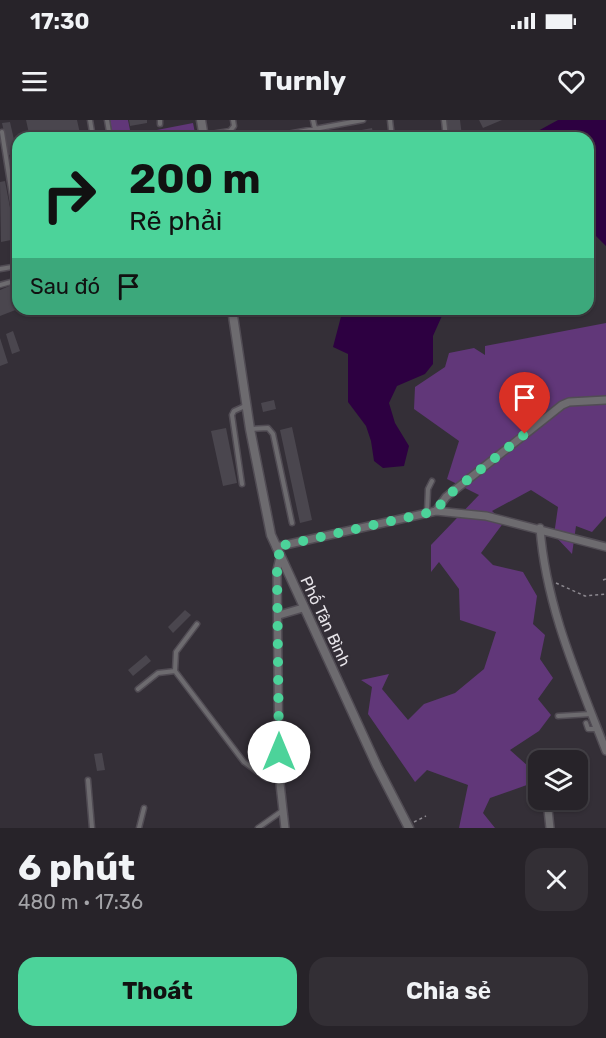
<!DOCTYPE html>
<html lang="vi">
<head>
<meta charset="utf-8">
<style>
	body { margin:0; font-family:Rubik,sans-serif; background:#332f35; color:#f1f3f6; height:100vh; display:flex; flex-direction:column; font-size:22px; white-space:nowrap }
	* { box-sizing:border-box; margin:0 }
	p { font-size:20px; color:#a4a4a8 }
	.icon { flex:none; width:33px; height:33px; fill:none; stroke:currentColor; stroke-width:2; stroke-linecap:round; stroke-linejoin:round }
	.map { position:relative; height:708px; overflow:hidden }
	.details { display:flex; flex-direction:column; background:#272329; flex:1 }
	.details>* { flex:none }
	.guide { position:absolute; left:12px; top:12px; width:582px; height:183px; border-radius:18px; box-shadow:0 2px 4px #0004,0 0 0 2px #434046; background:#4cd39a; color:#111; overflow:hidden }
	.fabs { position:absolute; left:528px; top:630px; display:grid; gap:12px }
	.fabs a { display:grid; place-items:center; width:60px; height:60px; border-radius:12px; background:#272329; box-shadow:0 2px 4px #0004,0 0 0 2px #434046; font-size:30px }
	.pin { position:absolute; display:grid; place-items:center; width:51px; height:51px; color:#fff; margin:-62px -26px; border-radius:50% 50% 50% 0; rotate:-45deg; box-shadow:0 0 6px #0007 }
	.pin .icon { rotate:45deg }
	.me { position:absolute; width:66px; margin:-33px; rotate:0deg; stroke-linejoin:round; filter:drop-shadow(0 0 4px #0008) }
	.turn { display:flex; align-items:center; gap:21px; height:126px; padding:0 18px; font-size:27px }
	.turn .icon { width:78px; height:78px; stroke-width:2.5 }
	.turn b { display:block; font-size:42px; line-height:51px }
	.then { display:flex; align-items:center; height:57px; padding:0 18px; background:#0003; gap:12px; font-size:22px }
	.round { display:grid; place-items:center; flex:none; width:63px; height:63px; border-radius:18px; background:#332f35 }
	.headline { display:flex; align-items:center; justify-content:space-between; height:102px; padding:0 18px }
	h1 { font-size:36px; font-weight:700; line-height:45px }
	.action { display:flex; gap:12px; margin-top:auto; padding:12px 18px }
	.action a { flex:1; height:69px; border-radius:18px; background:#4cd39a; color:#111; font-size:24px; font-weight:700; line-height:69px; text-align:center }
	.action a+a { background:#332f35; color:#f1f3f6 }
	.status { display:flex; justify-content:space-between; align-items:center; height:42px; padding:0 30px; background:#272329; direction:ltr }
	.status svg { height:16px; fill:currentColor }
	header { display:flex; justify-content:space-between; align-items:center; height:78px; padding:0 18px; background:#272329; font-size:27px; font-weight:700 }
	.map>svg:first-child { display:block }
	.green { fill:#613779 }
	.water { fill:#2d0041 }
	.building { fill:#4a464e }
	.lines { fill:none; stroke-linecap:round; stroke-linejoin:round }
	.service-casing { stroke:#514c54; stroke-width:7 }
	.minor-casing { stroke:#514c54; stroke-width:10 }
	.tertiary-casing { stroke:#514c54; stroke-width:11 }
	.path { stroke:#8c888f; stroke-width:1.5; stroke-dasharray:3 3; stroke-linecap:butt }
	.service { stroke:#6d6b6f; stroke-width:4 }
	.minor { stroke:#6d6b6f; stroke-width:7 }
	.tertiary { stroke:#6d6b6f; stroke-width:8 }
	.route { stroke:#4cd39a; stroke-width:10; stroke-dasharray:0 18 }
	.labels { text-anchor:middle; stroke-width:4.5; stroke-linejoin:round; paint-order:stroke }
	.street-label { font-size:16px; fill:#e8e5ea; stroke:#342f37 }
</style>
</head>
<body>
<div class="status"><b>17:30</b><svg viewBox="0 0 49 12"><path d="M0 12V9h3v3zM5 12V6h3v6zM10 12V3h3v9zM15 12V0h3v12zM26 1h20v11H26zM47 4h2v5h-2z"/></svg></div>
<header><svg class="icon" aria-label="menu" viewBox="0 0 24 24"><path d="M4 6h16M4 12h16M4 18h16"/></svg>Turnly<svg class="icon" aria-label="heart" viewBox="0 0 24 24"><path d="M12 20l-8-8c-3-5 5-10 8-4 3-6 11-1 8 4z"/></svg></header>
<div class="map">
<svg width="606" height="708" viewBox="0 0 606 708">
	<rect width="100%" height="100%" fill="#342f37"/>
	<path class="green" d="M110 0H128L131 15 193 3 196 18H113Z
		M606 203V396L592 412 576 406 572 434 554 415 558 387 531 370 492 391 504 402 481 433 493 445 523 452 537 476 533 504 545 515 540 539 553 558 538 579 551 595 539 611 510 630 538 655V661L490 678 483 693 495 708H459L468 665 427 650 415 662 368 594 372 567 361 560 389 554 382 569 408 600 424 584 455 573 484 549 496 512 460 500 459 469 439 442 431 452V425L479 375 447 359 459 321 414 289 415 267 445 247 449 233 474 228 485 235V226Z"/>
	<path class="water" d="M558 0H606V126L594 114H588V18H525Z
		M343 189H445L433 216V244L425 254 397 266 389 283 395 303 409 326 404 346 383 348 374 341 371 321 366 306 348 282V234L333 227Z"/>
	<path class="building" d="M26 0H77L81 18H30Z
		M129 0H147V3L130 6Z
		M446 0H460L462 16 469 15 470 18H448Z
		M479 0H502L483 8Z
		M10 2 17 33 9 35 2 3Z
		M372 8 374 18H325V17Z
		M425 12 426 18H413L412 14Z
		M18 58V97H17L9 60Z
		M5 61 16 119 1 122 0 62Z
		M14 164 18 175V189L0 196V170Z
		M13 211 20 231 12 234 6 214Z
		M0 218 8 243 0 246Z
		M274 280 276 289 263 292 261 283Z
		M292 307 312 400 300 403 280 310Z
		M226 308 237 363 223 366 211 311Z
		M185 490 191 495 173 513 168 507Z
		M146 535 151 541 133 556 128 550Z
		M102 633 105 650 97 651 94 634Z"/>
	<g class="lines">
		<g class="service-casing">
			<path id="service" d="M90 0 93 18
				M107 0 110 18
				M160 0V4
				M313 0 315 9
				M390 0 392 18
				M444 0 446 18
				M2 12 18 113
				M205 15 230 11 234 6 233 0
				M266 18 363 0
				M0 149 18 146
				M0 165 18 160
				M250 309 268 308 273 314 292 403
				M242 364 232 295 234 291 245 286
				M427 392 428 369 432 361
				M175 551 244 642 266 658 279 656
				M138 569 158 553 175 551 176 532 197 504
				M558 596 591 594
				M586 603 588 609H597
				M88 660 92 708
				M139 708 144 688
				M258 708 282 691"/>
		</g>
		<g class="minor-casing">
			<path id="minor" d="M436 391 446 377 562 285 569 282 606 280
				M540 408C546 487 578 558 606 631
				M276 427 436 391 486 396 606 427
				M280 437 277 450 279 655 285 708
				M279 495 303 488
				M542 639V640
				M547 680 550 708"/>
		</g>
		<g class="tertiary-casing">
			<path id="tertiary" d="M201 0 204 18
				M232 189 250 309 271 415 377 646 409 708"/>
		</g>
		<path class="path" d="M603 460 606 459
			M556 463 585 476 606 474
			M414 702 426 696"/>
		<use href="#service" class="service"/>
		<use href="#minor" class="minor"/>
		<use href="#tertiary" class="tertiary"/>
	</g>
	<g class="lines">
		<path class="route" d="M279 632 277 450 280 437 276 427 436 391 446 377 525 314"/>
	</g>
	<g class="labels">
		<g class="street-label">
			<text transform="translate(326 501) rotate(65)" y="6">Phố Tân Bình</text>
		</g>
	</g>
</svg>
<div class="fabs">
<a><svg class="icon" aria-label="layers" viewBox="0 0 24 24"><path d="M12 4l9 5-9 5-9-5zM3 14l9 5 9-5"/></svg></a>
</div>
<div class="pin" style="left:525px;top:314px;background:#d93025"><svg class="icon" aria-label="arrive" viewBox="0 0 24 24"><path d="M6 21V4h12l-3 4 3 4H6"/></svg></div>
<svg class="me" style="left:279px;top:632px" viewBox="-20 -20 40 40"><circle r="19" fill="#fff"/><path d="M0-13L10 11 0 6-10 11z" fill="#4cd39a"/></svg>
<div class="guide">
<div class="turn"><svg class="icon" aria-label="right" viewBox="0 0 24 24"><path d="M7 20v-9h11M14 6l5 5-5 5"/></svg><div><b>200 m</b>Rẽ phải</div></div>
<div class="then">Sau đó<svg class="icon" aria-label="arrive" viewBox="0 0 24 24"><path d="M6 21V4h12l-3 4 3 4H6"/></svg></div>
</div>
</div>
<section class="details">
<div class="headline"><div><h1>6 phút</h1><p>480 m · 17:36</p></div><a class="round"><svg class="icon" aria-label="close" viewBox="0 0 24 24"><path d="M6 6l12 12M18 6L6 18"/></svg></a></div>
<div class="action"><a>Thoát</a><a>Chia sẻ</a></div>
</section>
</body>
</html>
